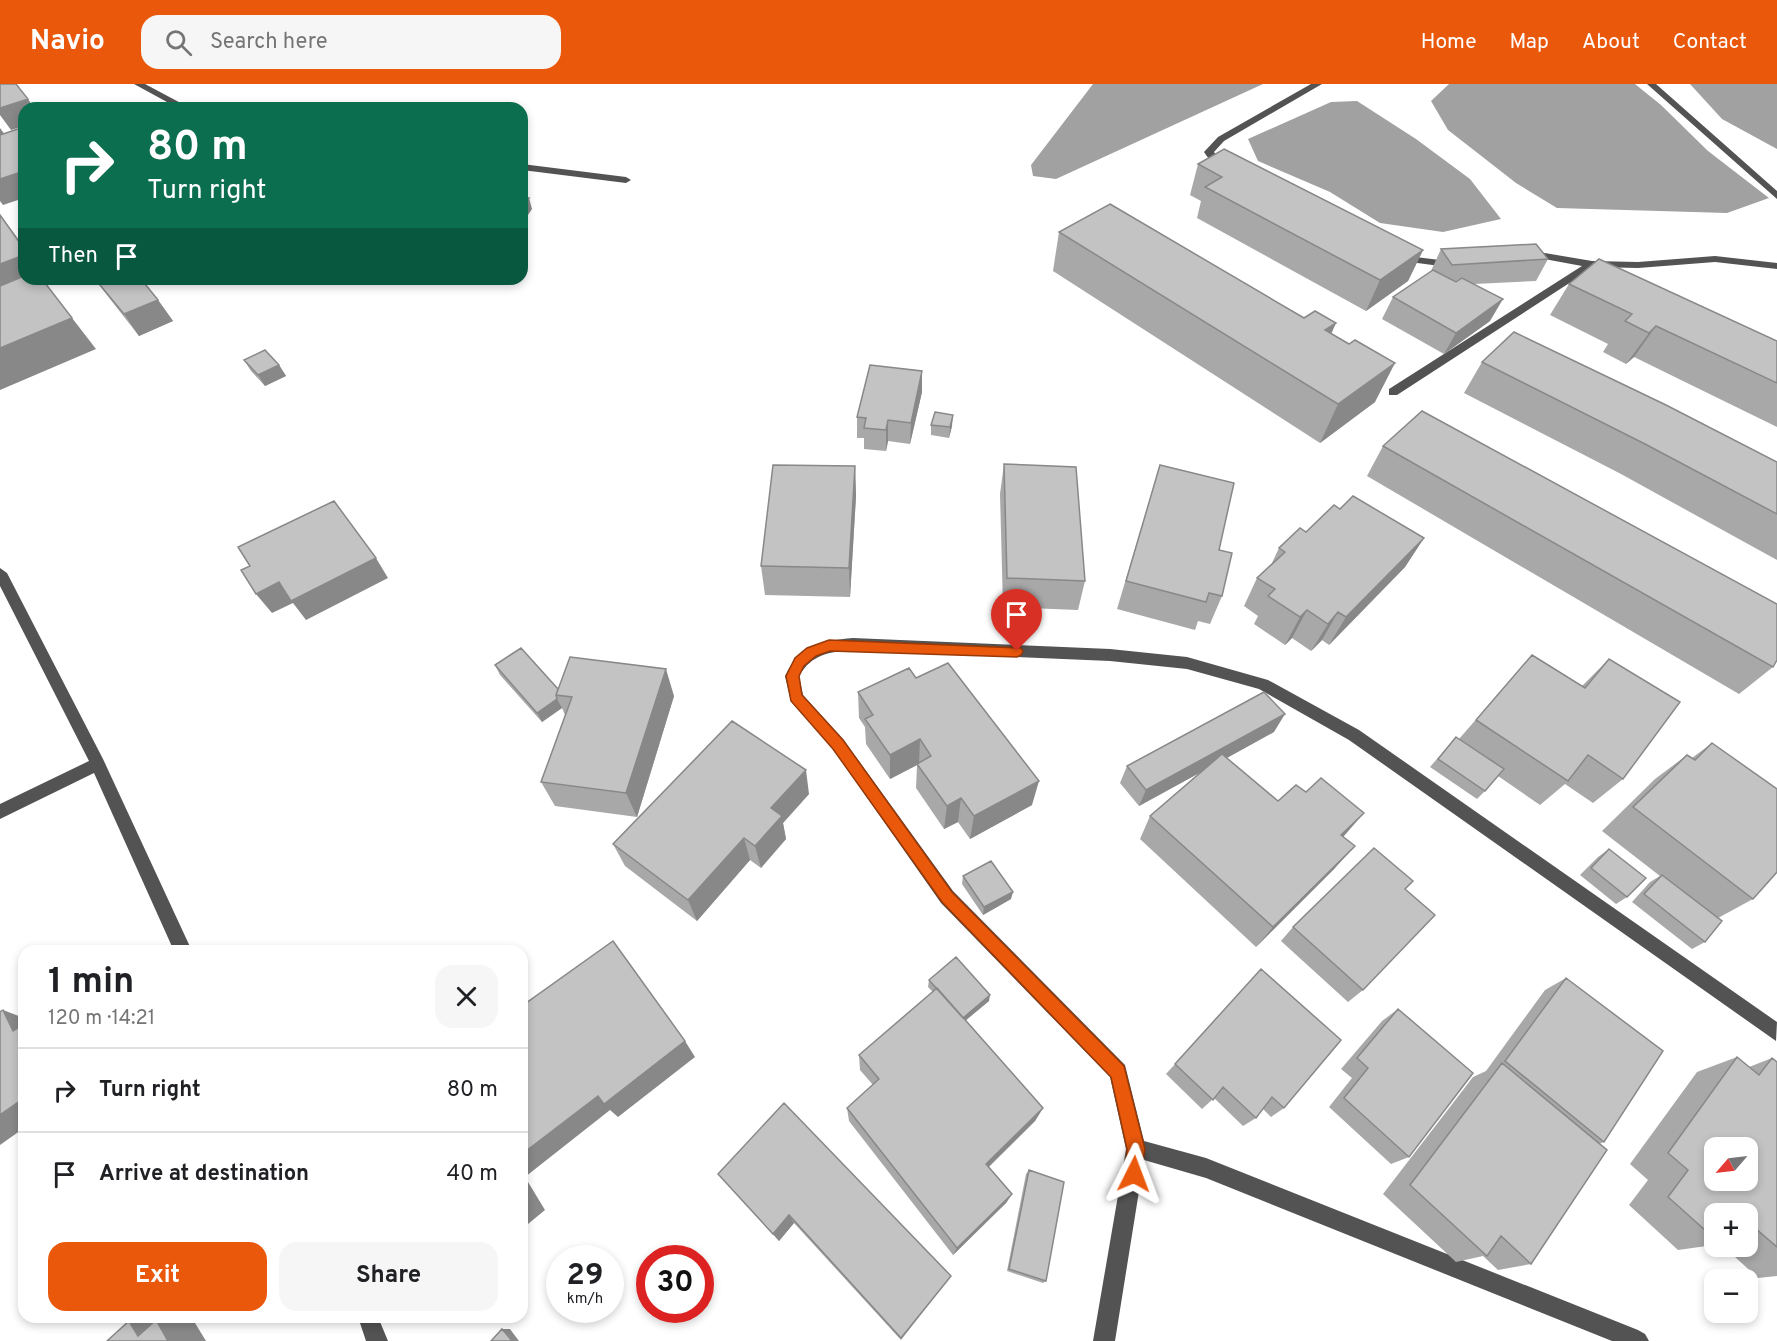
<!DOCTYPE html>
<html lang="en">
<head>
<meta charset="utf-8">
<style>
	body { margin:0; font-family:Overpass,sans-serif; background:#f6f6f6; color:#202124; height:100vh; display:flex; flex-direction:column; font-size:22px; white-space:nowrap }
	* { box-sizing:border-box; margin:0 }
	p { font-size:20px; color:#757577 }
	.icon { flex:none; width:33px; height:33px; fill:none; stroke:currentColor; stroke-width:2; stroke-linecap:round; stroke-linejoin:round }
	.map { position:relative; flex:1; overflow:hidden }
	.sheet { position:absolute; left:18px; top:861px; width:510px; height:378px; display:flex; flex-direction:column; background:#fff; border-radius:18px; box-shadow:0 3px 9px #0003 }
	.sheet>* { flex:none }
	.hud { position:absolute; left:18px; top:18px; width:510px; height:183px; border-radius:18px; box-shadow:0 3px 9px #0003; background:#0b6e4f; color:#fff; overflow:hidden }
	.needle { width:39px; rotate:242deg }
	.tools { position:absolute; left:1704px; top:1053px; display:grid; gap:12px }
	.tools a { display:grid; place-items:center; width:54px; height:54px; border-radius:12px; background:#fff; box-shadow:0 3px 9px #0003; font-size:30px }
	.speed { position:absolute; left:546px; top:1161px; display:flex; gap:12px; font-size:30px; font-weight:700; text-align:center }
	.speed>* { display:grid; place-content:center; width:78px; height:78px; border-radius:50%; background:#fff; box-shadow:0 3px 9px #0003; line-height:1 }
	.speed small { font-size:15px; font-weight:400 }
	.speed .limit { border:9px solid #d22; background:#fff; color:#111 }
	.pin { position:absolute; display:grid; place-items:center; width:51px; height:51px; color:#fff; margin:-62px -26px; border-radius:50% 50% 50% 0; rotate:-45deg; box-shadow:0 0 6px #0007 }
	.pin .icon { rotate:45deg }
	.me { position:absolute; width:66px; margin:-33px; rotate:3deg; stroke-linejoin:round; filter:drop-shadow(0 0 4px #0008) }
	.turn { display:flex; align-items:center; gap:21px; height:126px; padding:0 30px; font-size:27px }
	.turn .icon { width:78px; height:78px; stroke-width:2.5 }
	.turn b { display:block; font-size:42px; line-height:51px }
	.then { display:flex; align-items:center; height:57px; padding:0 30px; background:#0003; gap:12px; font-size:22px }
	.round { display:grid; place-items:center; flex:none; width:63px; height:63px; border-radius:18px; background:#f6f6f6 }
	.overview { display:flex; align-items:center; justify-content:space-between; height:102px; padding:0 30px }
	h1 { font-size:36px; font-weight:700; line-height:45px }
	.button { display:flex; gap:12px; margin-top:auto; padding:12px 30px }
	.button a { flex:1; height:69px; border-radius:18px; background:#ea580c; color:#fff; font-size:24px; font-weight:700; line-height:69px; text-align:center }
	.button a+a { background:#f6f6f6; color:#202124 }
	ul { padding:0; list-style:none }
	li { display:flex; align-items:center; gap:18px; height:84px; padding:0 30px; border-top:2px solid #e0e0e0 }
	li div { flex:1 }
	li b { display:block; font-size:22px }
	li em { font-style:normal }
	header { display:flex; align-items:center; gap:36px; box-sizing:border-box; height:84px; padding:0 30px; background:#ea580c; color:#fff }
	header strong { font-size:28px }
	nav { display:flex; gap:33px; margin-inline-start:auto; font-size:21px }
	.search { width:420px; height:54px; background:#f6f6f6; display:flex; align-items:center; gap:15px; box-sizing:border-box; padding:0 21px; border-radius:18px; color:#757577; font-size:22px }
	.map>svg:first-child { display:block }
	.water { fill:#a1a1a1 }
	.lines { fill:none; stroke-linecap:round; stroke-linejoin:round }
	.minor { fill:#535353; fill-rule:evenodd }
	.wall { fill:#a8a8a8 }
	.shaded-wall { fill:#888 }
	.building { fill:#c3c3c3; stroke:#888; stroke-width:1.5; fill-rule:evenodd }
	.route { fill:#ea580c; stroke:#983908; stroke-width:1.5 }
</style>
</head>
<body>
<header>
<strong>Navio</strong>
<div class="search"><svg class="icon" aria-label="search" viewBox="0 0 24 24"><circle cx="10" cy="10" r="6"/><path d="M15 15l6 6"/></svg>Search here</div>
<nav><a>Home</a><a>Map</a><a>About</a><a>Contact</a></nav>
</header>
<div class="map">
<svg width="1777" height="1257" viewBox="0 0 1777 1257">
	<rect width="100%" height="100%" fill="#fff"/>
	<path class="water" d="M1093 0H1263L1056 95 1033 92 1031 81Z
		M1449 0H1635L1661 21 1708 67 1769 114 1727 129 1557 124 1516 99 1448 46 1431 17Z
		M1690 0H1777V65L1722 35Z
		M1357 17 1416 55 1470 95 1501 135 1443 148 1380 139 1330 108 1258 77 1248 55 1331 18Z"/>
	<g class="lines">
		<path class="minor" d="M134 0H145L190 24H178Z
			M1311 0H1322L1224 57 1214 68 1219 76 1230 82V86C1218 88 1211 78 1204 68L1218 53Z
			M1647 0H1656L1777 107V115Z
			M522 80 626 93 631 96 626 99 522 86Z
			M1527 166 1592 177 1638 178 1715 172 1777 179V185L1715 178 1638 184 1594 183 1397 311H1389V305L1582 182 1523 171 1522 169Z
			M1399 171 1440 176 1452 174 1457 177 1440 182 1395 176 1394 174Z
			M0 484 7 489 103 675 192 867H174L94 689 0 735V720L89 677 0 502Z
			M853 554 1110 565 1187 573 1268 596 1359 646 1777 938 1776 957 1349 656 1259 605 1187 585 1110 577 853 566C829 568 812 570 799 592L803 611 843 655 953 807 1125 981 1144 1057 1206 1074 1638 1246 1645 1250 1649 1257H1612L1206 1094 1144 1076 1115 1257H1093L1126 1065 1110 993 941 819 833 665 791 617 785 592C801 560 820 557 853 554Z
			M358 1233H378L388 1257H366Z"/>
	</g>
	<path class="wall" d="M1198 80 1423 166 1408 197 1366 227 1197 134 1201 117 1190 111Z
		M1059 148 1331 250 1375 318 1320 359 1053 187Z
		M1441 165 1548 175 1536 197 1474 200 1490 237 1444 270 1382 235 1393 213 1431 187Z
		M95 195 158 216 173 237 139 252 110 215Z
		M1569 200 1777 257V343L1634 273 1626 280 1603 268 1608 260 1550 231Z
		M244 276 279 281 286 292 265 302 251 287Z
		M1482 278 1777 378V476L1621 390 1464 309Z
		M922 308 910 360 888 357 886 367 864 365V354H857V333Z
		M931 341 952 342 949 354 931 351Z
		M1383 362 1773 583 1739 610 1367 392Z
		M1004 380 1085 497 1078 526 1003 523 1000 410Z
		M1160 381 1219 466 1222 512 1210 540 1198 537 1195 546 1117 525Z
		M855 382 856 412 850 513 765 511 761 482Z
		M1340 425 1424 454 1405 483 1329 561 1322 556 1311 567 1292 554 1285 561 1254 540 1258 532 1244 522 1257 494 1271 481 1279 464 1306 448Z
		M1532 571 1582 602 1609 575 1623 695 1593 719 1565 700 1540 721 1498 692 1485 707 1477 715 1430 683 1456 653 1459 655Z
		M495 581 558 605 674 612 637 733 555 722 541 698 565 631 562 624 542 638 500 591Z
		M916 594 1032 721 970 755 958 738 944 745 916 704 917 681 890 695 866 660 865 643 859 634 858 608Z
		M1274 648 1227 674 1278 717 1344 753 1335 784 1256 863 1140 755 1150 732 1203 687 1139 722 1120 699 1127 682Z
		M1712 659 1753 815 1718 834 1705 858 1692 865 1632 818 1650 798 1660 792 1602 747 1655 695 1687 671 1692 674Z
		M809 710 783 739 786 755 761 784 750 776 697 837 625 782 613 760Z
		M1609 765 1627 813 1616 820 1580 791 1598 773Z
		M963 792 1011 815 983 831 962 800Z
		M1405 805 1363 906 1348 918 1281 857 1293 843Z
		M1261 885 1284 1024 1271 1033 1263 1025 1256 1034 1243 1042 1214 1014 1202 1025 1166 990Z
		M1566 894 1604 1058 1599 1060 1531 1180 1498 1186 1483 1172 1456 1178 1383 1110 1473 993 1486 987 1545 906Z
		M929 896 989 917 965 937 1043 1024 1035 1037 989 1083 1012 1110 1006 1119 953 1171 849 1037 847 1024 873 1001 860 986 859 971 933 908 928 903Z
		M1398 925 1409 1073 1391 1080 1329 1023 1352 994 1341 985 1382 937Z
		M1737 973 1749 983 1772 974 1777 978V1192L1758 1194 1723 1162H1748V1130H1714V1161L1678 1166 1629 1121 1648 1096 1630 1080 1697 988Z
		M1029 1086 1046 1197 1043 1199 1007 1187 1026 1090Z
		M718 1090 947 1197 901 1256 794 1139 779 1157Z"/>
	<path class="shaded-wall" d="M28 15 34 24H24V42L11 46 0 31V24Z
		M0 44 8 55 0 58Z
		M24 87V114L3 121 0 117V95Z
		M529 114 532 125 522 140V124Z
		M0 130 24 163V165Z
		M1423 166 1408 197 1366 227 1380 196Z
		M24 171V195L0 208V180Z
		M42 195 96 265 0 306V264Z
		M1503 215 1490 237 1444 270 1456 249Z
		M158 216 173 237 139 252 124 230Z
		M1336 239 1319 278 1325 246Z
		M1656 242 1634 273 1626 280 1649 249Z
		M1395 279 1375 318 1320 359 1338 320Z
		M279 281 286 292 265 302 258 291Z
		M922 287V308L910 360 911 339Z
		M953 331 952 342 949 354 950 343Z
		M888 336V357L886 367V346Z
		M855 382 856 412 850 513 849 484Z
		M1424 454 1405 483 1329 561 1346 533Z
		M376 474 388 494 306 536 293 519 272 529 256 510 279 498Z
		M1307 526 1292 554 1285 561 1300 533Z
		M1338 528 1322 556 1311 567 1328 540Z
		M666 585 674 612 637 733 626 709Z
		M557 615 562 624 542 638 537 629Z
		M1285 630 1274 648 1139 722 1146 706Z
		M920 655 919 681 917 680V681L890 695V671Z
		M806 686 809 710 783 739 786 755 761 784 755 762 771 724Z
		M1039 697 1032 721 970 755 974 732Z
		M961 714 958 738 944 745 947 722Z
		M1364 729 1344 752 1322 773 1341 751Z
		M744 754 750 776 697 837 688 816Z
		M1355 762 1335 784 1256 863 1273 843Z
		M1013 808 1011 815 983 831 984 823Z
		M990 911 989 917 960 941 961 935Z
		M3 926 24 934V952L13 947Z
		M685 957 695 973 618 1033 610 1026 525 1093 545 1126 522 1145V1070L598 1012Z
		M24 1014V1044L0 1061V1031Z
		M1043 1024 1035 1037 981 1090 986 1080Z
		M1012 1110 1006 1119 953 1171 957 1164Z
		M789 1131 794 1139 779 1157 773 1150Z
		M156 1236 195 1239 206 1257H168L138 1252 129 1237 157 1239Z
		M502 1245H510L519 1257H512Z"/>
	<path class="building" d="M0 0H16L28 15 0 24Z
		M18 45 24 53V87L0 95V51Z
		M1224 65 1423 166 1380 196 1205 103 1222 93 1198 80Z
		M522 114H529L522 124Z
		M1110 120 1304 234 1315 227 1336 239 1325 246 1349 260 1355 256 1395 279 1338 320 1059 148Z
		M0 131 24 165V171L0 180Z
		M1536 160 1548 175 1452 181 1441 165Z
		M1599 175 1777 257V299L1656 242 1649 249 1625 237 1632 230 1569 200Z
		M1433 186 1456 198 1462 194 1503 215 1456 249 1393 213Z
		M24 192V195H42L72 234 0 264V202Z
		M95 195H141L158 216 124 230Z
		M1514 248 1666 321 1777 378V430L1645 360 1482 278Z
		M265 266 279 281 258 291 244 276Z
		M870 281 922 287 911 339 888 336 886 346 864 344 866 334 857 333Z
		M1422 327 1777 520V576L1773 583 1383 362Z
		M935 328 953 331 950 343 931 341Z
		M1004 380 1076 383 1085 497 1007 494Z
		M773 381 855 382 849 484 761 482Z
		M1160 381 1234 399 1219 466 1232 469 1222 512 1209 509 1206 518 1126 497Z
		M1353 412 1424 454 1346 533 1338 528 1328 540 1307 526 1300 533 1268 512 1275 505 1257 494 1285 468 1279 464 1300 444 1306 448 1334 421 1340 425Z
		M334 417 376 474 291 517 279 498 256 510 241 486 250 482 238 463Z
		M521 564 558 605 556 611 557 615 537 629 495 581Z
		M1532 571 1585 604 1609 575 1680 618 1623 695 1588 671 1568 697 1476 636Z
		M570 573 666 585 626 709 541 698 572 613 556 611Z
		M948 579 1039 697 974 732 961 714 947 722 917 680 931 672 920 655 890 671 865 635 873 631 858 608 909 584 916 594Z
		M1264 608 1285 630 1146 706 1127 682Z
		M732 637 806 686 771 724 782 732 755 762 744 754 688 816 613 760Z
		M1456 653 1504 685 1485 707 1438 675Z
		M1712 659 1777 705V788L1753 815 1633 723 1687 671 1695 676Z
		M1222 670 1278 717 1296 701 1306 708 1321 694 1364 729 1341 751 1355 762 1273 843 1150 732Z
		M1374 764 1413 797 1405 805 1435 831 1363 906 1293 843Z
		M1609 765 1646 794 1627 813 1591 784Z
		M991 777 1013 808 984 823 963 792Z
		M1662 791 1722 837 1705 858 1644 810Z
		M613 857 685 957 604 1020 598 1012 522 1070V922Z
		M956 873 990 911 963 934 929 896Z
		M1261 885 1341 956 1284 1024 1272 1013 1256 1034 1223 1003 1213 1016 1175 980Z
		M1566 894 1663 967 1604 1058 1505 977Z
		M937 904 1043 1024 986 1080 1012 1110 957 1164 847 1024 879 995 859 971Z
		M1398 925 1473 989 1409 1073 1344 1014 1368 984 1357 974Z
		M3 926 13 947 24 940V1014L0 1031V928Z
		M1737 973 1759 991 1772 974 1777 978V1163L1748 1138V1130H1714V1154L1668 1113 1688 1086 1668 1069ZM1714 1064H1748V1096H1714Z
		M1502 979 1607 1066 1531 1180 1501 1152 1487 1172 1410 1101Z
		M784 1019 951 1192 901 1254 789 1131 773 1150 718 1090Z
		M1029 1086 1064 1098 1046 1197 1009 1185Z
		M522 1110 527 1118 522 1122Z
		M156 1236 168 1257H107L129 1237 138 1252Z
		M502 1245 512 1257H491Z"/>
	<path class="route" d="M829 556 1021 564 1023 567 1021 571 1017 573 830 567 816 572 804 582 799 592 802 611 843 656 952 808 1124 982 1145 1065 1140 1096 1134 1099 1127 1096 1125 1090 1127 1065 1111 993 942 818 833 665 791 617 786 592 795 574 807 564Z"/>
</svg>
<div class="tools">
<a><svg class="needle" viewBox="-14 -14 28 28"><path d="M0-13l5 13h-10z" fill="#e53935"/><path d="M0 13l5-13h-10z" fill="#757577"/></svg></a>
<a>+</a>
<a>−</a>
</div>
<div class="speed"><div>29<small>km/h</small></div><div class="limit">30</div></div>
<div class="pin" style="left:1017px;top:567px;background:#d93025"><svg class="icon" aria-label="arrive" viewBox="0 0 24 24"><path d="M6 21V4h12l-3 4 3 4H6"/></svg></div>
<svg class="me" style="left:1134px;top:1090px" viewBox="-20 -20 40 40"><path d="M0-17L14 15 0 8-14 15z" fill="#ea580c" stroke="#fff" stroke-width="4"/></svg>
<div class="hud">
<div class="turn"><svg class="icon" aria-label="right" viewBox="0 0 24 24"><path d="M7 20v-9h11M14 6l5 5-5 5"/></svg><div><b>80 m</b>Turn right</div></div>
<div class="then">Then<svg class="icon" aria-label="arrive" viewBox="0 0 24 24"><path d="M6 21V4h12l-3 4 3 4H6"/></svg></div>
</div>
<section class="sheet">
<div class="overview"><div><h1>1 min</h1><p>120 m · 14:21</p></div><a class="round"><svg class="icon" aria-label="close" viewBox="0 0 24 24"><path d="M6 6l12 12M18 6L6 18"/></svg></a></div>
<ul>
<li><svg class="icon" aria-label="right" viewBox="0 0 24 24"><path d="M7 20v-9h11M14 6l5 5-5 5"/></svg><div><b>Turn right</b></div><em>80 m</em></li>
<li><svg class="icon" aria-label="arrive" viewBox="0 0 24 24"><path d="M6 21V4h12l-3 4 3 4H6"/></svg><div><b>Arrive at destination</b></div><em>40 m</em></li>
</ul>
<div class="button"><a>Exit</a><a>Share</a></div>
</section>
</div>
</body>
</html>
